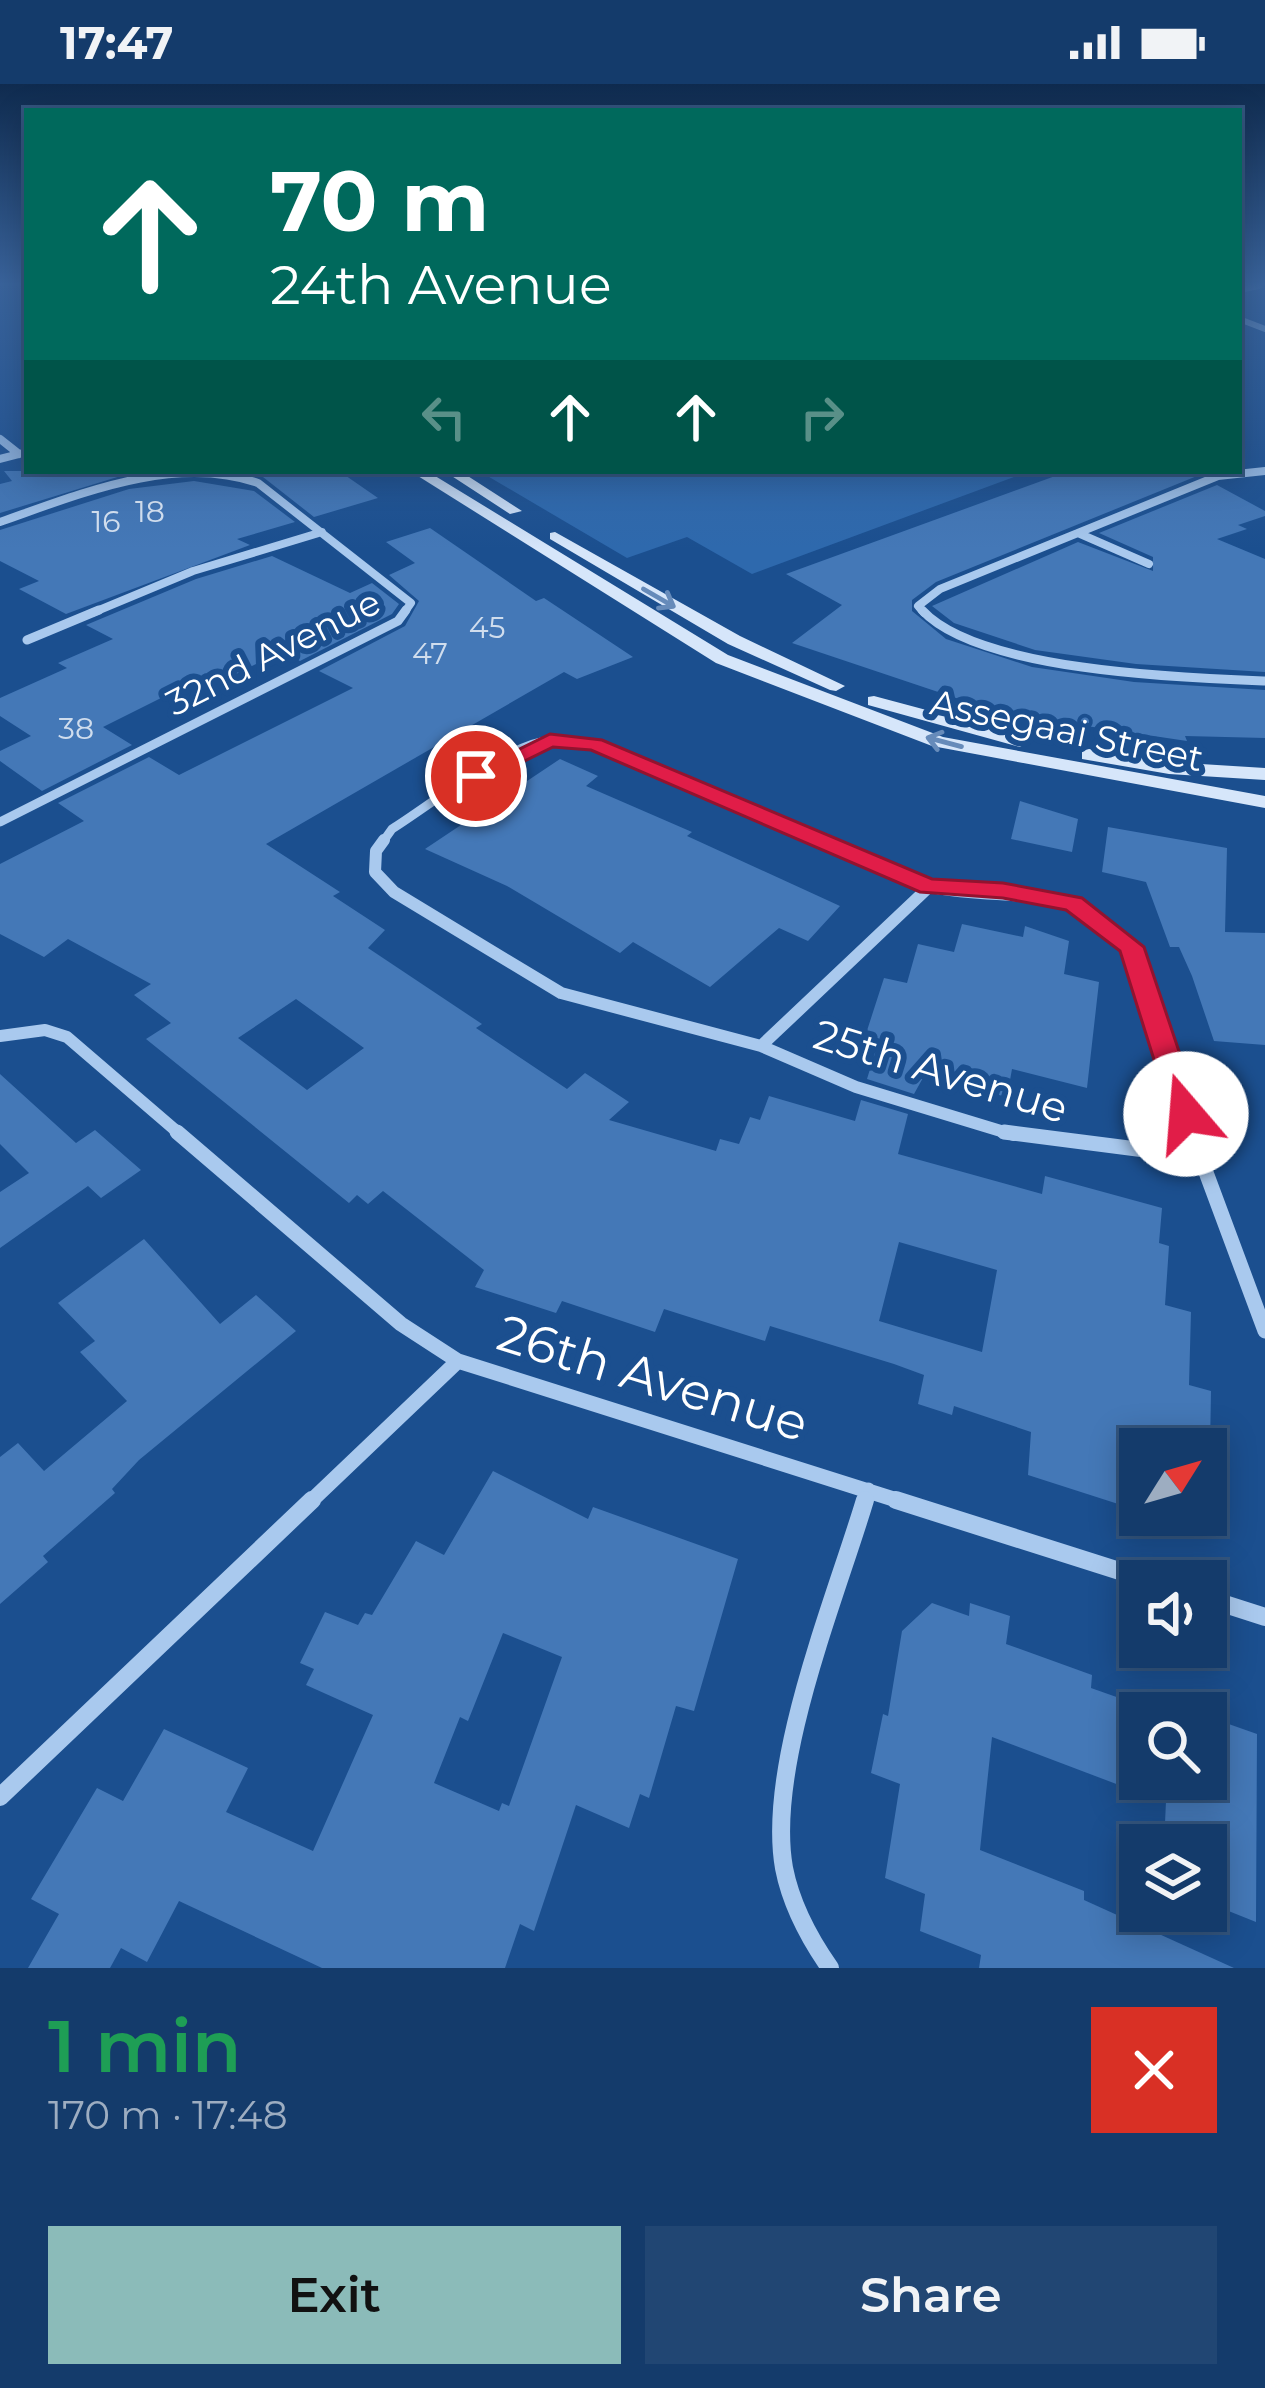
<!DOCTYPE html>
<html lang="en">
<head>
<meta charset="utf-8">
<style>
	body { margin:0; font-family:Montserrat,sans-serif; background:#214673; color:#f1f3f6; height:100vh; display:flex; flex-direction:column; font-size:45px; white-space:nowrap }
	* { box-sizing:border-box; margin:0 }
	p { font-size:39px; color:#9dadc1 }
	.icon { flex:none; width:66px; height:66px; fill:none; stroke:currentColor; stroke-width:2; stroke-linecap:round; stroke-linejoin:round }
	.map { position:relative; height:1884px; overflow:hidden }
	.drawer { display:flex; flex-direction:column; background:#143b6b; flex:1 }
	.drawer>* { flex:none }
	.top-card { position:absolute; left:24px; top:24px; width:1218px; height:366px; border-radius:0px; box-shadow:0 6px 30px #0003,0 0 0 3px #33557e; background:#00695c; color:#fff; overflow:hidden }
	.needle { width:78px; rotate:53deg }
	.buttons { position:absolute; left:1119px; top:1344px; display:grid; gap:24px }
	.buttons a { display:grid; place-items:center; width:108px; height:108px; border-radius:0px; background:#143b6b; box-shadow:0 6px 30px #0003,0 0 0 3px #33557e; font-size:60px }
	.pin { position:absolute; display:grid; place-items:center; width:102px; height:102px; color:#fff; margin:-51px; border:6px solid #fff; border-radius:50%; box-shadow:0 3px 12px #0007 }
	.me { position:absolute; width:132px; margin:-66px; rotate:342deg; stroke-linejoin:round; filter:drop-shadow(0 0 9px #0008) }
	.turn { display:flex; align-items:center; gap:42px; height:252px; padding:0 48px; font-size:54px }
	.turn .icon { width:156px; height:156px; stroke-width:2.5 }
	.turn b { display:block; font-size:84px; line-height:102px }
	.lanes { display:flex; align-items:center; height:114px; padding:0 48px; background:#0003; justify-content:center; gap:60px; direction:ltr }
	.lanes .off { opacity:.35 }
	.round { display:grid; place-items:center; flex:none; width:126px; height:126px; border-radius:0px; background:#214673 }
	.headline { display:flex; align-items:center; justify-content:space-between; height:204px; padding:0 48px }
	h1 { font-size:72px; font-weight:600; line-height:90px; color:#1e9e55 }
	.cta { display:flex; gap:24px; margin-top:auto; padding:24px 48px }
	.cta a { flex:1; height:138px; border-radius:0px; background:#8bbbb9; color:#111; font-size:48px; font-weight:600; line-height:138px; text-align:center }
	.cta a+a { background:#214673; color:#f1f3f6 }
	.status { display:flex; justify-content:space-between; align-items:center; height:84px; padding:0 60px; background:#143b6b; direction:ltr }
	.status svg { height:33px; fill:currentColor }
	.map>svg:first-child { display:block }
	.green { fill:#2e69ad }
	.building { fill:#4478b7; fill-rule:evenodd }
	.lines { fill:none; stroke-linecap:round; stroke-linejoin:round }
	.street-far5 { stroke:#a9c9ee; stroke-width:6 }
	.street-far4 { stroke:#a9c9ee; stroke-width:8 }
	.street-far3 { stroke:#a9c9ee; stroke-width:9 }
	.street-far2 { stroke:#a9c9ee; stroke-width:12 }
	.street-far1 { stroke:#a9c9ee; stroke-width:15 }
	.street { stroke:#a9c9ee; stroke-width:18 }
	.secondary { fill:#d6e6fa; fill-rule:evenodd }
	.oneway { stroke:#668bba }
	.route { fill:#e11d48; stroke:#92132f; stroke-width:3 }
	.labels { text-anchor:middle; stroke-width:12; stroke-linejoin:round; paint-order:stroke }
	.far-number-label { font-size:30px; fill:#d0dded }
	.far-street-label { font-size:36px; fill:#fff; stroke:#1b4f8f }
	.street-label { font-size:42px; fill:#fff; stroke:#1b4f8f }
	.near-street-label { font-size:51px; fill:#fff; stroke:#1b4f8f }
</style>
</head>
<body>
<div class="status"><b>17:47</b><svg viewBox="0 0 49 12"><path d="M0 12V9h3v3zM5 12V6h3v6zM10 12V3h3v9zM15 12V0h3v12zM26 1h20v11H26zM47 4h2v5h-2z"/></svg></div>
<div class="map">
<svg width="1265" height="1884" viewBox="0 0 1265 1884">
	<rect width="100%" height="100%" fill="#1b4f8f"/>
	<path class="green" d="M479 387H1030L752 490 687 453 627 474Z"/>
	<path class="building" d="M4 387H137L0 429V400L12 397Z
		M244 387H339L378 414 314 433 263 393Z
		M1069 387H1189L1197 392 936 498 912 516V527L946 555 1032 583 1134 598 1265 606V654L1185 652 1187 657 960 623 962 616 792 559 842 521 786 490Z
		M194 397 254 407 295 438 237 455 250 461 66 530 19 505 39 497 0 477V446L129 405Z
		M1217 401 1265 427V432L1238 441 1247 445 1217 455 1265 475V588L1136 580 1035 566 954 539 932 522 1078 458 1153 487V473L1099 449Z
		M430 444 536 517 544 514 633 573 577 595 564 588 266 760 340 808 333 812 385 846 368 864 482 940 476 944 567 1005 585 989 629 1018 609 1036 716 1067 720 1055 739 1060 750 1033 760 1036 769 1012 855 1037 861 1016 908 1030 898 1070 1042 1110 1045 1092 1162 1124 1159 1159 1169 1162 1165 1221 1191 1228 1189 1301 1211 1307 1210 1365H1140V1427L1028 1391 1031 1348 954 1322 952 1331 918 1320 924 1291 894 1280 770 1242 765 1257 664 1225 655 1248 562 1217 556 1229 475 1203 484 1186 383 1107 368 1120 357 1111 349 1119 146 955 171 939 134 911 151 900 68 855 44 873 0 850V780L84 737 58 719 149 673 179 691 353 604 319 587 405 542 419 517 389 491 415 479 386 458ZM296 915 364 964 307 1006 238 954ZM899 1158 997 1186 982 1268 879 1237Z
		M272 472 350 509 372 499 399 520 392 530 300 577 282 567 232 592 219 585 103 643 132 661 42 707 0 677V667L31 652 0 632V614L67 584 58 579 113 555 86 541 196 495Z
		M560 675 598 692 586 702 692 748 687 752 840 822 808 857 779 844 710 903 633 858 620 869 507 802 425 765Z
		M1020 717 1078 735 1072 768 1011 755Z
		M1108 743 1227 764 1225 848 1265 849V961L1214 957 1192 892 1179 863H1170L1146 798 1102 788Z
		M962 840 1023 853 1025 842 1069 857 1064 890 1099 898 1087 1004 1012 985 1007 1013 924 992 914 1010 867 995 877 962 863 959 884 894 907 899 918 860 954 868Z
		M0 990 76 1059 95 1046 141 1086 101 1114 88 1102 0 1164V1108L29 1089 0 1060Z
		M144 1155 220 1240 256 1211 296 1247 139 1376 112 1405 115 1409 43 1472 48 1478 0 1520V1373L18 1359 44 1387 127 1317 80 1268 95 1257 58 1219Z
		M493 1387 588 1435 593 1423 738 1475 694 1627 676 1622 649 1714 640 1710 629 1744 576 1721 534 1847 520 1840 505 1884H322L179 1817 147 1878 121 1864 110 1884H28L59 1830 31 1815 97 1704 123 1717 164 1645 248 1684 226 1728 313 1767 373 1631 306 1601 314 1585 300 1579 325 1528 358 1541 365 1529 372 1531 416 1457 444 1471ZM503 1549 562 1573 509 1722 502 1719 499 1727 434 1699 460 1633 468 1637Z
		M932 1519 969 1532 970 1519 1010 1532 1006 1560 1092 1591 1091 1604 1125 1616 1119 1701 992 1653 980 1766 1084 1807V1816L1234 1884H979L981 1871 920 1847 925 1810 885 1794 900 1700 871 1689 883 1630 888 1632 902 1547Z
		M1206 1632 1257 1650 1256 1838 1206 1818V1761H1164L1167 1695H1206Z"/>
	<g class="lines">
		<path class="street-far5" d="M1239 206 1259 202
			M1239 235 1265 245"/>
		<path class="street-far4" d="M0 355 19 370
			M0 375 27 368
			M0 438C80 410 174 370 258 399L411 519 404 529
			M1078 449 1149 480
			M92 529 193 487 322 448
			M924 529 918 522 940 505 1218 392 1265 387"/>
		<path class="street-far3" d="M922 526C978 587 1182 594 1265 597
			M27 556 99 526
			M0 738 398 537 406 526
			M382 759 392 745C432 720 506 660 552 656 609 652 767 734 827 759"/>
		<path class="street-far2" d="M384 756 376 767 375 788 394 808 561 909 761 962
			M820 756C855 771 895 796 932 803 1014 819 1063 795 1131 863L1192 1051
			M929 803 761 962 856 1003 1014 1051
			M0 952 45 946 67 953 181 1051"/>
		<path class="street-far1" d="M177 1048 401 1240 458 1277
			M1004 1048 1199 1073
			M1191 1048 1265 1247
			M309 1419 458 1277 906 1419
			M864 1419 868 1406"/>
		<path class="street" d="M896 1416 1151 1497
			M1206 1514 1265 1533
			M0 1713 312 1416
			M830 1884C809 1854 791 1820 784 1784 766 1682 835 1516 865 1416"/>
		<path class="secondary" d="M410 387H427L728 571 943 653 1265 712V724L932 662 716 579Z
			M444 387H460L522 427 510 430Z
			M555 448 740 552 845 602 836 607 830 606 728 560 550 455V449Z
			M874 612 1027 653 1029 657 1020 663 868 621V613Z
			M1089 665 1169 678 1265 684V696L1169 690 1082 675V667Z"/>
	</g>
	<defs><path id="oneway-shaft" d="M-6 0H5M1.5-3L5.5 0L1.5 3" fill="none" stroke-width="1.6" stroke-linecap="round" stroke-linejoin="round" transform="scale(3)"/></defs>
	<g class="oneway">
		<use href="#oneway-shaft" transform="translate(659 514) rotate(30)"/>
		<use href="#oneway-shaft" transform="translate(944 658) rotate(-165)"/>
	</g>
	<linearGradient id="sky" x2="0" y2="1"><stop stop-color="#0f2b4f"/><stop offset="0.43" stop-color="#39639b"/><stop offset="1" stop-color="#39639b" stop-opacity="0"/></linearGradient>
	<rect width="1265" height="465" fill="url(#sky)"/>
	<path class="route" d="M550 650 602 656 932 795 1003 799 1082 814 1144 863 1200 1030 1196 1038 1186 1042 1171 1030 1120 867 1066 826 1003 814 920 808 591 666 553 663 484 697 465 692Z"/>
	<g class="labels">
		<g class="far-number-label">
			<text x="150" y="438">18</text>
			<text x="106" y="448">16</text>
			<text x="487" y="554">45</text>
			<text x="430" y="580">47</text>
			<text x="76" y="655">38</text>
		</g>
		<g class="far-street-label">
			<text transform="translate(273 568) rotate(-27)" y="13">32nd Avenue</text>
			<text transform="translate(1067 646) rotate(12)" y="13">Assegaai Street</text>
		</g>
		<g class="street-label">
			<text transform="translate(941 987) rotate(17)" y="15">25th Avenue</text>
		</g>
		<g class="near-street-label">
			<text transform="translate(653 1294) rotate(17)" y="18">26th Avenue</text>
		</g>
	</g>
</svg>
<div class="buttons">
<a><svg class="needle" viewBox="-14 -14 28 28"><path d="M0-13l5 13h-10z" fill="#e53935"/><path d="M0 13l5-13h-10z" fill="#9dadc1"/></svg></a>
<a><svg class="icon" aria-label="sound" viewBox="0 0 24 24"><path d="M4 9h4l5-4v14l-5-4H4zM17 9q2 3 0 6"/></svg></a>
<a><svg class="icon" aria-label="search" viewBox="0 0 24 24"><circle cx="10" cy="10" r="6"/><path d="M15 15l6 6"/></svg></a>
<a><svg class="icon" aria-label="layers" viewBox="0 0 24 24"><path d="M12 4l9 5-9 5-9-5zM3 14l9 5 9-5"/></svg></a>
</div>
<div class="pin" style="left:476px;top:692px;background:#d93025"><svg class="icon" aria-label="arrive" viewBox="0 0 24 24"><path d="M6 21V4h12l-3 4 3 4H6"/></svg></div>
<svg class="me" style="left:1186px;top:1030px" viewBox="-20 -20 40 40"><circle r="19" fill="#fff"/><path d="M0-13L10 11 0 6-10 11z" fill="#e11d48"/></svg>
<div class="top-card">
<div class="turn"><svg class="icon" aria-label="ahead" viewBox="0 0 24 24"><path d="M12 20V5M6 11l6-6 6 6"/></svg><div><b>70 m</b>24th Avenue</div></div>
<div class="lanes"><svg class="icon off" aria-label="left" viewBox="0 0 24 24"><path d="M17 20v-9H6M10 6l-5 5 5 5"/></svg><svg class="icon" aria-label="ahead" viewBox="0 0 24 24"><path d="M12 20V5M6 11l6-6 6 6"/></svg><svg class="icon" aria-label="ahead" viewBox="0 0 24 24"><path d="M12 20V5M6 11l6-6 6 6"/></svg><svg class="icon off" aria-label="right" viewBox="0 0 24 24"><path d="M7 20v-9h11M14 6l5 5-5 5"/></svg></div>
</div>
</div>
<section class="drawer">
<div class="headline"><div><h1>1 min</h1><p>170 m · 17:48</p></div><a class="round" style="background:#d93025;color:#fff"><svg class="icon" aria-label="close" viewBox="0 0 24 24"><path d="M6 6l12 12M18 6L6 18"/></svg></a></div>
<div class="cta"><a>Exit</a><a>Share</a></div>
</section>
</body>
</html>
